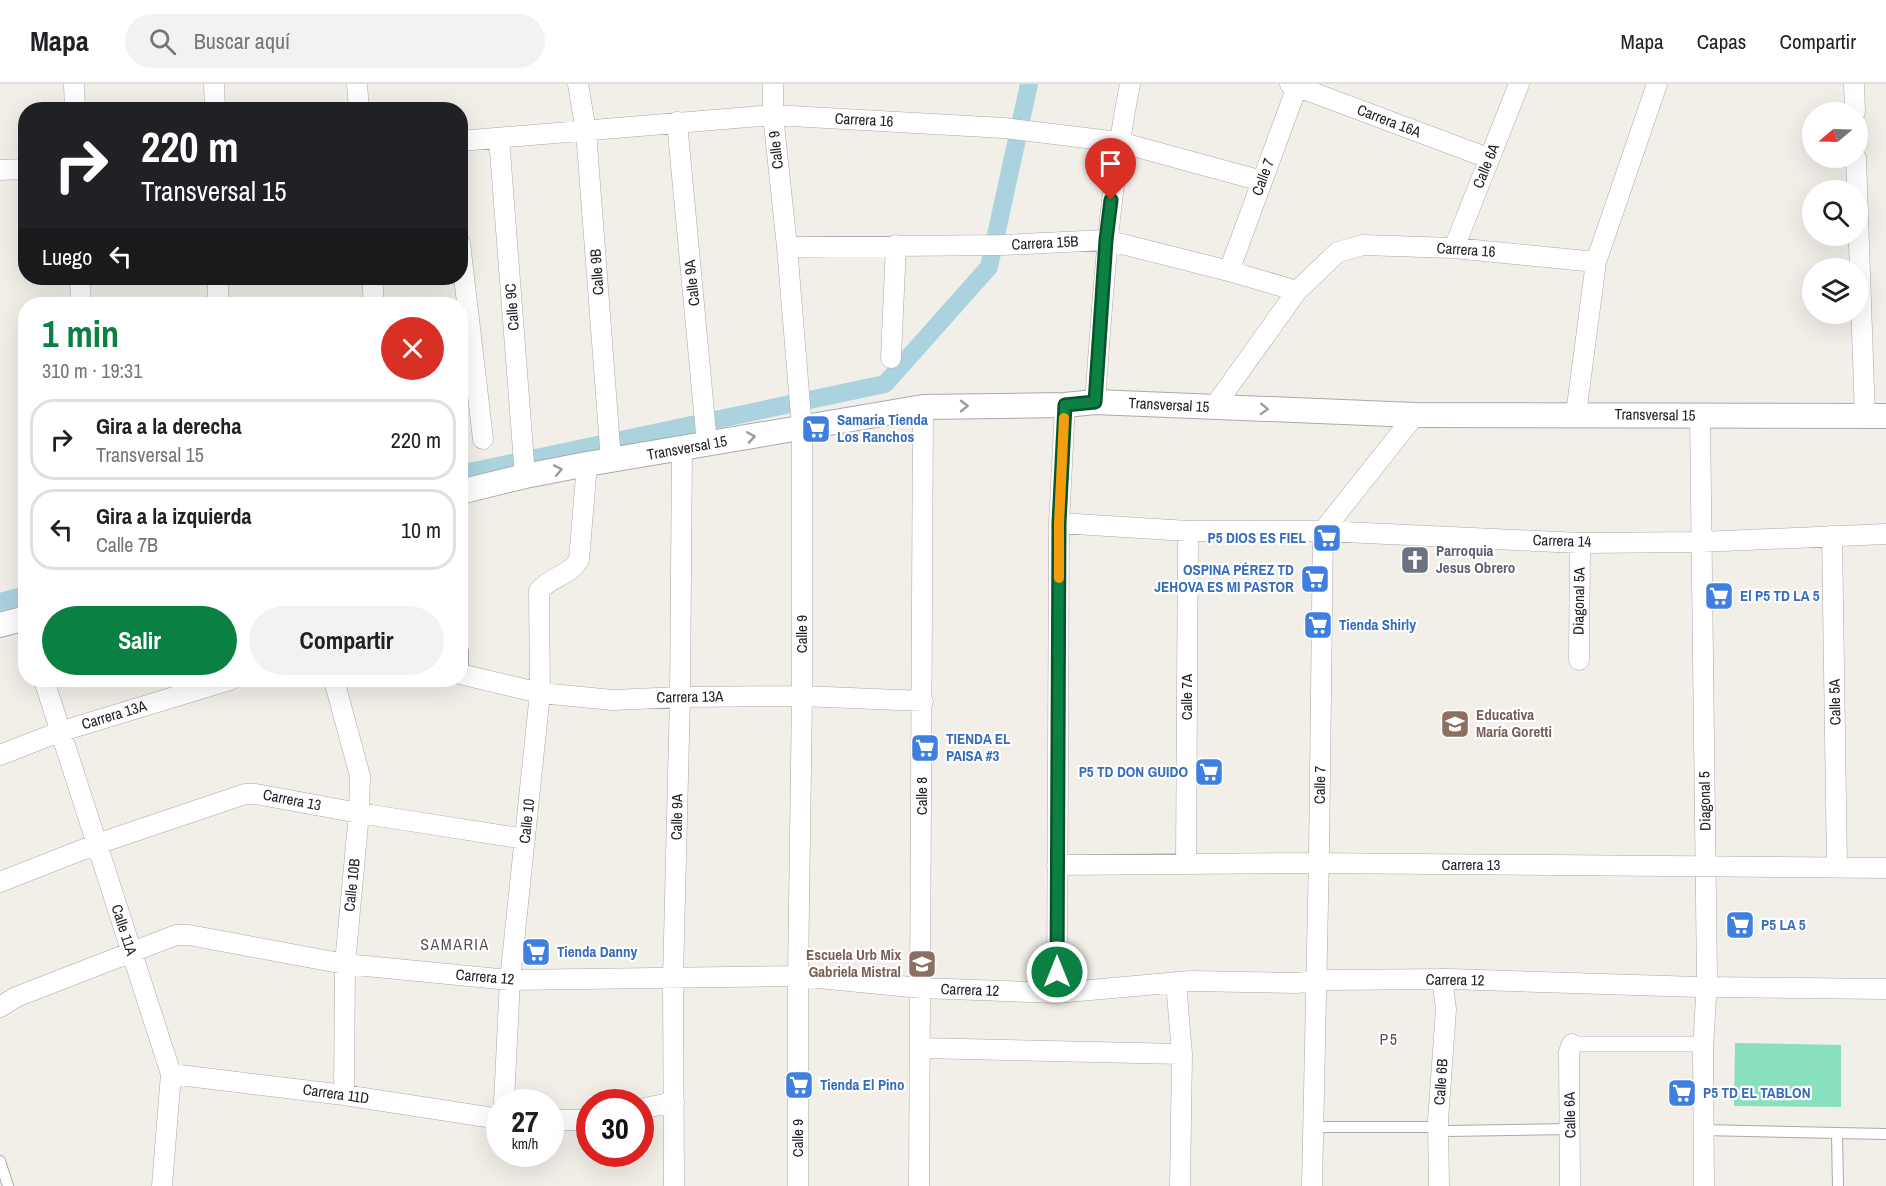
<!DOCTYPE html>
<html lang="es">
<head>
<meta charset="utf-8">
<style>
	body { margin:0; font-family:"Archivo Narrow",sans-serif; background:#f2f2f2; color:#202124; height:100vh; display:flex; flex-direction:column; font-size:22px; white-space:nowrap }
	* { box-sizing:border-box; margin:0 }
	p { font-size:20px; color:#757577 }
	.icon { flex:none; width:33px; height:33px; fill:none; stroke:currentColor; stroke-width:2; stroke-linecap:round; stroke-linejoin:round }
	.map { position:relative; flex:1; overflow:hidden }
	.details { position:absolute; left:18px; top:213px; width:450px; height:390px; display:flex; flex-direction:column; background:#fff; border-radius:24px; box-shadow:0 6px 24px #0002 }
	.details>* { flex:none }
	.guide { position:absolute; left:18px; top:18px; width:450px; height:183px; border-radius:24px; box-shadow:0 6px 24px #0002; background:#202124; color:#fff; overflow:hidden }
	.needle { width:39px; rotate:251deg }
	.buttons { position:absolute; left:1802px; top:18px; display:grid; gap:12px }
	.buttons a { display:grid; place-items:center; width:66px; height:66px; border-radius:50%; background:#fff; box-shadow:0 6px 24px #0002; font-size:30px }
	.speed { position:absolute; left:486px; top:1005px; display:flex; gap:12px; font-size:30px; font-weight:700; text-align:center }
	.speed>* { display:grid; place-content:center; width:78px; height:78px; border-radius:50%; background:#fff; box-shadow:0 6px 24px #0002; line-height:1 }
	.speed small { font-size:15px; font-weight:400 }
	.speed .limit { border:9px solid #d22; background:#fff; color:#111 }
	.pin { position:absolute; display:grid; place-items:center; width:51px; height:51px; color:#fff; margin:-62px -26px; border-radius:50% 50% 50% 0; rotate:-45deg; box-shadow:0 0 6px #0007 }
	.pin .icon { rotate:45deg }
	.me { position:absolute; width:66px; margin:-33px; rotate:0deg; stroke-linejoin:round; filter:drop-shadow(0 0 4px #0008) }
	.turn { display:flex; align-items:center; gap:21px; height:126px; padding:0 24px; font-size:27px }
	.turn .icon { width:78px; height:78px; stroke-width:2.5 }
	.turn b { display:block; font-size:42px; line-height:51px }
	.then { display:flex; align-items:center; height:57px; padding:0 24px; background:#0003; gap:12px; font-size:22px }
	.round { display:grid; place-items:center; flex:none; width:63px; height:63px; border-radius:32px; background:#f2f2f2 }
	.head { display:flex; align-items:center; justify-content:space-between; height:102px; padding:0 24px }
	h1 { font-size:36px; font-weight:800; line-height:45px; color:#0b8043 }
	.button { display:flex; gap:12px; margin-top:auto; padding:12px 24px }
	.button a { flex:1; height:69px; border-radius:36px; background:#0b8043; color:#fff; font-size:24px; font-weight:800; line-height:69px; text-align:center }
	.button a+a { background:#f2f2f2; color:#202124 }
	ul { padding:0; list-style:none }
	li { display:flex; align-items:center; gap:18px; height:81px; margin:0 12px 9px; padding:0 12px; border:3px solid #e0e0e0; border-radius:24px }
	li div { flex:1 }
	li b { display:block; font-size:22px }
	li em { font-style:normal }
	header { display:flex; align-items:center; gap:36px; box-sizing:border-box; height:84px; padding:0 30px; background:#fff; border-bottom:2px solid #e0e0e0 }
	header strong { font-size:28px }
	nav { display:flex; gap:33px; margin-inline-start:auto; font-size:21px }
	.search { width:420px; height:54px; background:#f2f2f2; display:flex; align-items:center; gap:15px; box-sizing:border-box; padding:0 21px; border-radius:33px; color:#757577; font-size:22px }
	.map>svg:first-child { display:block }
	.pitch { fill:#88e0be }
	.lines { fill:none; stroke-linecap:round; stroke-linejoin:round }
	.canal { stroke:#aad3df; stroke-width:18 }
	.service-casing { stroke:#a9a9a9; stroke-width:12 }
	.pedestrian-casing { stroke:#a9a9a9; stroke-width:16 }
	.minor-casing { stroke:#a9a9a9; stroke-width:21 }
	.tertiary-casing { stroke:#a9a9a9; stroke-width:26 }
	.service { stroke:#fff; stroke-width:10 }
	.pedestrian { stroke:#fff; stroke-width:15 }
	.minor { stroke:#fff; stroke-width:20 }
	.tertiary { stroke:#fff; stroke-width:24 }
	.oneway { stroke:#9c9c9c }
	.route-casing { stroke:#07532c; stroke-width:15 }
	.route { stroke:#0b8043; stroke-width:10 }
	.slow { stroke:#f59e0b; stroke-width:10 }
	.labels { text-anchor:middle; stroke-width:4.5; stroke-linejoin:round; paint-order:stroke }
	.street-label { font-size:15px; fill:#222; stroke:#fff }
	.shop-label { font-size:15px; font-weight:bold; fill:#366cbe; stroke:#fff; text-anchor:start }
	.worship-label { font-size:15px; font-weight:bold; fill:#5b616d; stroke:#fff; text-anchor:start }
	.education-label { font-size:15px; font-weight:bold; fill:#785e54; stroke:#fff; text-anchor:start }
	.neighbourhood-label { font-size:16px; letter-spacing:1.5px; fill:#555; stroke:#fff }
</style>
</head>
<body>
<header>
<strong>Mapa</strong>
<div class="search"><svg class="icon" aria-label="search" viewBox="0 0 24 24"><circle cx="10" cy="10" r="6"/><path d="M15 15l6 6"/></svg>Buscar aquí</div>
<nav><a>Mapa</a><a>Capas</a><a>Compartir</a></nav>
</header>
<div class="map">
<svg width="1886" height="1102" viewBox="0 0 1886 1102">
	<rect width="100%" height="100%" fill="#f2efe9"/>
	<path class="pitch" d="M1735 959 1841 961V1023L1734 1022Z"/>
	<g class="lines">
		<path class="canal" d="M460 390 885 300 989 183 1029 0
			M0 518 26 511"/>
		<g class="service-casing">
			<path id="service" d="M460 564 463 567V591
				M1313 1043H1432L1447 1047 1571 1045
				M1703 1046 1886 1050
				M1837 1050 1838 1102
				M0 1077 8 1102"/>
		</g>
		<g class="pedestrian-casing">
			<path id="pedestrian" d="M1572 960H1703"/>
		</g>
		<g class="minor-casing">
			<path id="minor" d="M74 0 75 26
				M214 0 215 26
				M357 0 359 26
				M578 0 586 47 611 376
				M773 0V31L787 163 802 345V612L798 892V1102
				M1290 0 1488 74
				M1854 0 1855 28
				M677 38 707 360
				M499 54 525 392
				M460 57 773 31 1004 44 1119 58 1262 97
				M1856 74 1865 333
				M0 86 26 85
				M460 159 483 355
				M787 163 1003 161 1106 156 1229 187 1297 207
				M1454 164 1519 0
				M1229 187 1298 0
				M80 194 81 220
				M218 194V220
				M372 194 374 220
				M891 274 896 161
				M1095 318C1103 210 1109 106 1130 0
				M1214 323 1297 207 1338 168 1363 161 1454 164 1596 178
				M1576 330 1596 178 1657 0
				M1700 332 1707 895 1703 965 1704 1102
				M1059 439 1188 447H1323L1580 459 1701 458 1886 450
				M1832 452 1837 784
				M1579 576 1580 459
				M460 590 540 609 613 616 680 613 802 612 923 617
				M44 596 171 990 162 1102
				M334 596 360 692 359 729 345 880 344 1011
				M0 671 59 648 230 596
				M1186 779 1188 447
				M1057 781 1310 779 1886 784
				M0 798 97 760 245 710H256L359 729 525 755
				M1176 898 1182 970 1180 1102
				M1057 909 1059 439 1065 321
				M0 923 16 913 176 851H189L345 880 510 896 798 892 921 904 1057 909 1191 897 1296 899 1325 896 1449 895 1698 903 1886 905
				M920 964 1182 970
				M171 990 344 1011 500 1035
				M504 1018 510 896 540 609 539 507C551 492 568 493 579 476L587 380
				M640 1025 674 1018
				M550 1036H590
				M674 1102 673 894 680 613 682 365
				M919 1102 923 323
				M1312 1102 1319 771 1323 447 1415 331
				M1439 1102 1438 1037 1446 925 1442 895
				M1570 1102 1569 968 1572 960"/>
		</g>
		<g class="tertiary-casing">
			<path id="tertiary" d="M460 408 525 392 587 380 923 323 1065 321 1095 318 1415 331 1886 332
				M0 541 26 534"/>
		</g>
		<use href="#service" class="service"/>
		<use href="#pedestrian" class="pedestrian"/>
		<use href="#minor" class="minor"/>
		<use href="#tertiary" class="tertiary"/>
	</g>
	<defs><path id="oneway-chevron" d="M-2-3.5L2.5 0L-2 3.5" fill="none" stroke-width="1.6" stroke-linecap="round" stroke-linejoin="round" transform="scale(1.5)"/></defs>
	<g class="oneway">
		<use href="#oneway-chevron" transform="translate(964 322) rotate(-1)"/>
		<use href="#oneway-chevron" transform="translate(1264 325) rotate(2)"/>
		<use href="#oneway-chevron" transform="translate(751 353) rotate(-9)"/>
		<use href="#oneway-chevron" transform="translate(558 386) rotate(-11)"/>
	</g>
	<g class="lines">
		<g class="route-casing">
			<path id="route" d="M1057 888 1059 439 1065 321 1095 318 1106 156 1111 116"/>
		</g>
		<use href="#route" class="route"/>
		<path class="slow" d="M1059 494V439L1064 334"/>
	</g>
	<defs>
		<g id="supermarket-square" transform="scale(1.5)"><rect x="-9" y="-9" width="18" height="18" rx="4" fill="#3f7fe0" stroke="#fff"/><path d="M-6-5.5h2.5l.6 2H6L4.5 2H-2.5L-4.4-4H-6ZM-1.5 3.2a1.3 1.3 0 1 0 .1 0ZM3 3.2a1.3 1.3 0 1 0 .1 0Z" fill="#fff"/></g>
		<g id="church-square" transform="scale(1.5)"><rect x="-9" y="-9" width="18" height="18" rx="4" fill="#6b7280" stroke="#fff"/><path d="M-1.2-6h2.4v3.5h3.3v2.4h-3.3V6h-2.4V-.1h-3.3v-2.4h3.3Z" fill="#fff"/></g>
		<g id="school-square" transform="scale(1.5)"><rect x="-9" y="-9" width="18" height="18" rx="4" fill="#8d6e63" stroke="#fff"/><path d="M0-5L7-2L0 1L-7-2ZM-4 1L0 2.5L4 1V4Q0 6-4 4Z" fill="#fff"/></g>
	</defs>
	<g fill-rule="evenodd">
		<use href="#supermarket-square" x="816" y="345"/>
		<use href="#supermarket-square" x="1327" y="454"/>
		<use href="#church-square" x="1415" y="476"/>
		<use href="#supermarket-square" x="1315" y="495"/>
		<use href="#supermarket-square" x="1719" y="512"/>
		<use href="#supermarket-square" x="1318" y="541"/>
		<use href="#school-square" x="1455" y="640"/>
		<use href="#supermarket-square" x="925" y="664"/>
		<use href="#supermarket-square" x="1209" y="688"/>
		<use href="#supermarket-square" x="1740" y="841"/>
		<use href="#supermarket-square" x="536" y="868"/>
		<use href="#school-square" x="922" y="880"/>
		<use href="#supermarket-square" x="799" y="1001"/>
		<use href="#supermarket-square" x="1682" y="1009"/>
	</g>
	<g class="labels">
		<g class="street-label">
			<text transform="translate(864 36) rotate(3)" y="5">Carrera 16</text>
			<text transform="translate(1389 37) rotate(21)" y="5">Carrera 16A</text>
			<text transform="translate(776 66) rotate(-96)" y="5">Calle 9</text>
			<text transform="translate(1486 82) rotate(-68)" y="5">Calle 6A</text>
			<text transform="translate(1263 93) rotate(-70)" y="5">Calle 7</text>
			<text transform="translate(1045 159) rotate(-3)" y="5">Carrera 15B</text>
			<text transform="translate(1466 166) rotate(4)" y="5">Carrera 16</text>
			<text transform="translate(597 188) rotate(-94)" y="5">Calle 9B</text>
			<text transform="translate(692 199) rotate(-96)" y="5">Calle 9A</text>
			<text transform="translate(512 223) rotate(-94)" y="5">Calle 9C</text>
			<text transform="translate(1169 321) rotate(3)" y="5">Transversal 15</text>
			<text transform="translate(1655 331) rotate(1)" y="5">Transversal 15</text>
			<text transform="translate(687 364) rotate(-10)" y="5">Transversal 15</text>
			<text transform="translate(1562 457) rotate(2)" y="5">Carrera 14</text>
			<text transform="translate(1579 517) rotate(-89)" y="5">Diagonal 5A</text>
			<text transform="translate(802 550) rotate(-90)" y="5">Calle 9</text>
			<text transform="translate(690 613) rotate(-1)" y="5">Carrera 13A</text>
			<text transform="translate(1187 613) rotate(-90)" y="5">Calle 7A</text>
			<text transform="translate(1835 618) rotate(-91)" y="5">Calle 5A</text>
			<text transform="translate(114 631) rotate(-17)" y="5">Carrera 13A</text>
			<text transform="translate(1320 701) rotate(-89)" y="5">Calle 7</text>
			<text transform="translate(922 712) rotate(-90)" y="5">Calle 8</text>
			<text transform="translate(292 716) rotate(11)" y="5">Carrera 13</text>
			<text transform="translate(1705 717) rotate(-91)" y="5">Diagonal 5</text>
			<text transform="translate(677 733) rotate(-89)" y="5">Calle 9A</text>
			<text transform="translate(527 737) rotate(-84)" y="5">Calle 10</text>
			<text x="1471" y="786">Carrera 13</text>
			<text transform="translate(352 801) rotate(-84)" y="5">Calle 10B</text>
			<text transform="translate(124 846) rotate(72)" y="5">Calle 11A</text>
			<text transform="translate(485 893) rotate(5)" y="5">Carrera 12</text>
			<text transform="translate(1455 896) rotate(1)" y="5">Carrera 12</text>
			<text transform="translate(970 906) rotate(2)" y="5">Carrera 12</text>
			<text transform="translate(1441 998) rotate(-86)" y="5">Calle 6B</text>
			<text transform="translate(336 1010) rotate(8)" y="5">Carrera 11D</text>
			<text transform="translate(1570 1031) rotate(-91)" y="5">Calle 6A</text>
			<text transform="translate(798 1054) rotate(-90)" y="5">Calle 9</text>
		</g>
		<g class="shop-label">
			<text x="837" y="341">Samaria Tienda<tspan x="837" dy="17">Los Ranchos</tspan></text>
			<text x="1306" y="459" text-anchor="end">P5 DIOS ES FIEL</text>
			<text x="1294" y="491" text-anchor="end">OSPINA PÉREZ TD<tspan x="1294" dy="17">JEHOVA ES MI PASTOR</tspan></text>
			<text x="1740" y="517">El P5 TD LA 5</text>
			<text x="1339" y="546">Tienda Shirly</text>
			<text x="946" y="660">TIENDA EL<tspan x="946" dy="17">PAISA #3</tspan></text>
			<text x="1188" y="693" text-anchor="end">P5 TD DON GUIDO</text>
			<text x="1761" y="846">P5 LA 5</text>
			<text x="557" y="873">Tienda Danny</text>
			<text x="820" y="1006">Tienda El Pino</text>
			<text x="1703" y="1014">P5 TD EL TABLON</text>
		</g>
		<g class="worship-label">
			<text x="1436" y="472">Parroquia<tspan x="1436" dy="17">Jesus Obrero</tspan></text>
		</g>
		<g class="education-label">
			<text x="1476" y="636">Educativa<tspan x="1476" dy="17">María Goretti</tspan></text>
			<text x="901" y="876" text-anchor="end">Escuela Urb Mix<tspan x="901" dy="17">Gabriela Mistral</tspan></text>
		</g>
		<g class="neighbourhood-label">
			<text x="455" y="866">SAMARIA</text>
			<text x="1389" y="961">P5</text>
		</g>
	</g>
</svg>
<div class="buttons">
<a><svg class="needle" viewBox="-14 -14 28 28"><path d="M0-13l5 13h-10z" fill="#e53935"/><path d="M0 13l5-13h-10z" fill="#757577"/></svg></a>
<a><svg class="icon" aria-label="search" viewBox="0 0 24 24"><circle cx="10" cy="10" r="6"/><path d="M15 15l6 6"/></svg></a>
<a><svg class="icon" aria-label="layers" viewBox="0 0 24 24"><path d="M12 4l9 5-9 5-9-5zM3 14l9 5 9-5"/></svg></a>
</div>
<div class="speed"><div>27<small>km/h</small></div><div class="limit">30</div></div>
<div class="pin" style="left:1111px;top:116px;background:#d93025"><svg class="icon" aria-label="arrive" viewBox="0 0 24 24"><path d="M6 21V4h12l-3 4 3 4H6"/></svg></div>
<svg class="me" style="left:1057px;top:888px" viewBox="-20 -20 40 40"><circle r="17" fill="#0b8043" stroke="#fff" stroke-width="3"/><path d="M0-11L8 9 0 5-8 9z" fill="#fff"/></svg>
<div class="guide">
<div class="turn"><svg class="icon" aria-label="right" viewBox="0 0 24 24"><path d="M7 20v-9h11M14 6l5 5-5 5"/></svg><div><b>220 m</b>Transversal 15</div></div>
<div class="then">Luego<svg class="icon" aria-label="left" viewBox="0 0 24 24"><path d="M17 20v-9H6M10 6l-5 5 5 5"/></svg></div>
</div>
<section class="details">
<div class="head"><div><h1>1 min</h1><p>310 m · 19:31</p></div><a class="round" style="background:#d93025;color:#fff"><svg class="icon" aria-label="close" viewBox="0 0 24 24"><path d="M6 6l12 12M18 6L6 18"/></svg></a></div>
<ul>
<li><svg class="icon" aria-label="right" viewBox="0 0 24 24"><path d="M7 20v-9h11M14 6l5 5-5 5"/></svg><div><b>Gira a la derecha</b><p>Transversal 15</p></div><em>220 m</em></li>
<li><svg class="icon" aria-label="left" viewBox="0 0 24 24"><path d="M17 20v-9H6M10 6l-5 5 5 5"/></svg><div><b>Gira a la izquierda</b><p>Calle 7B</p></div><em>10 m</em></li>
</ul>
<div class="button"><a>Salir</a><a>Compartir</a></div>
</section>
</div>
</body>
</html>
